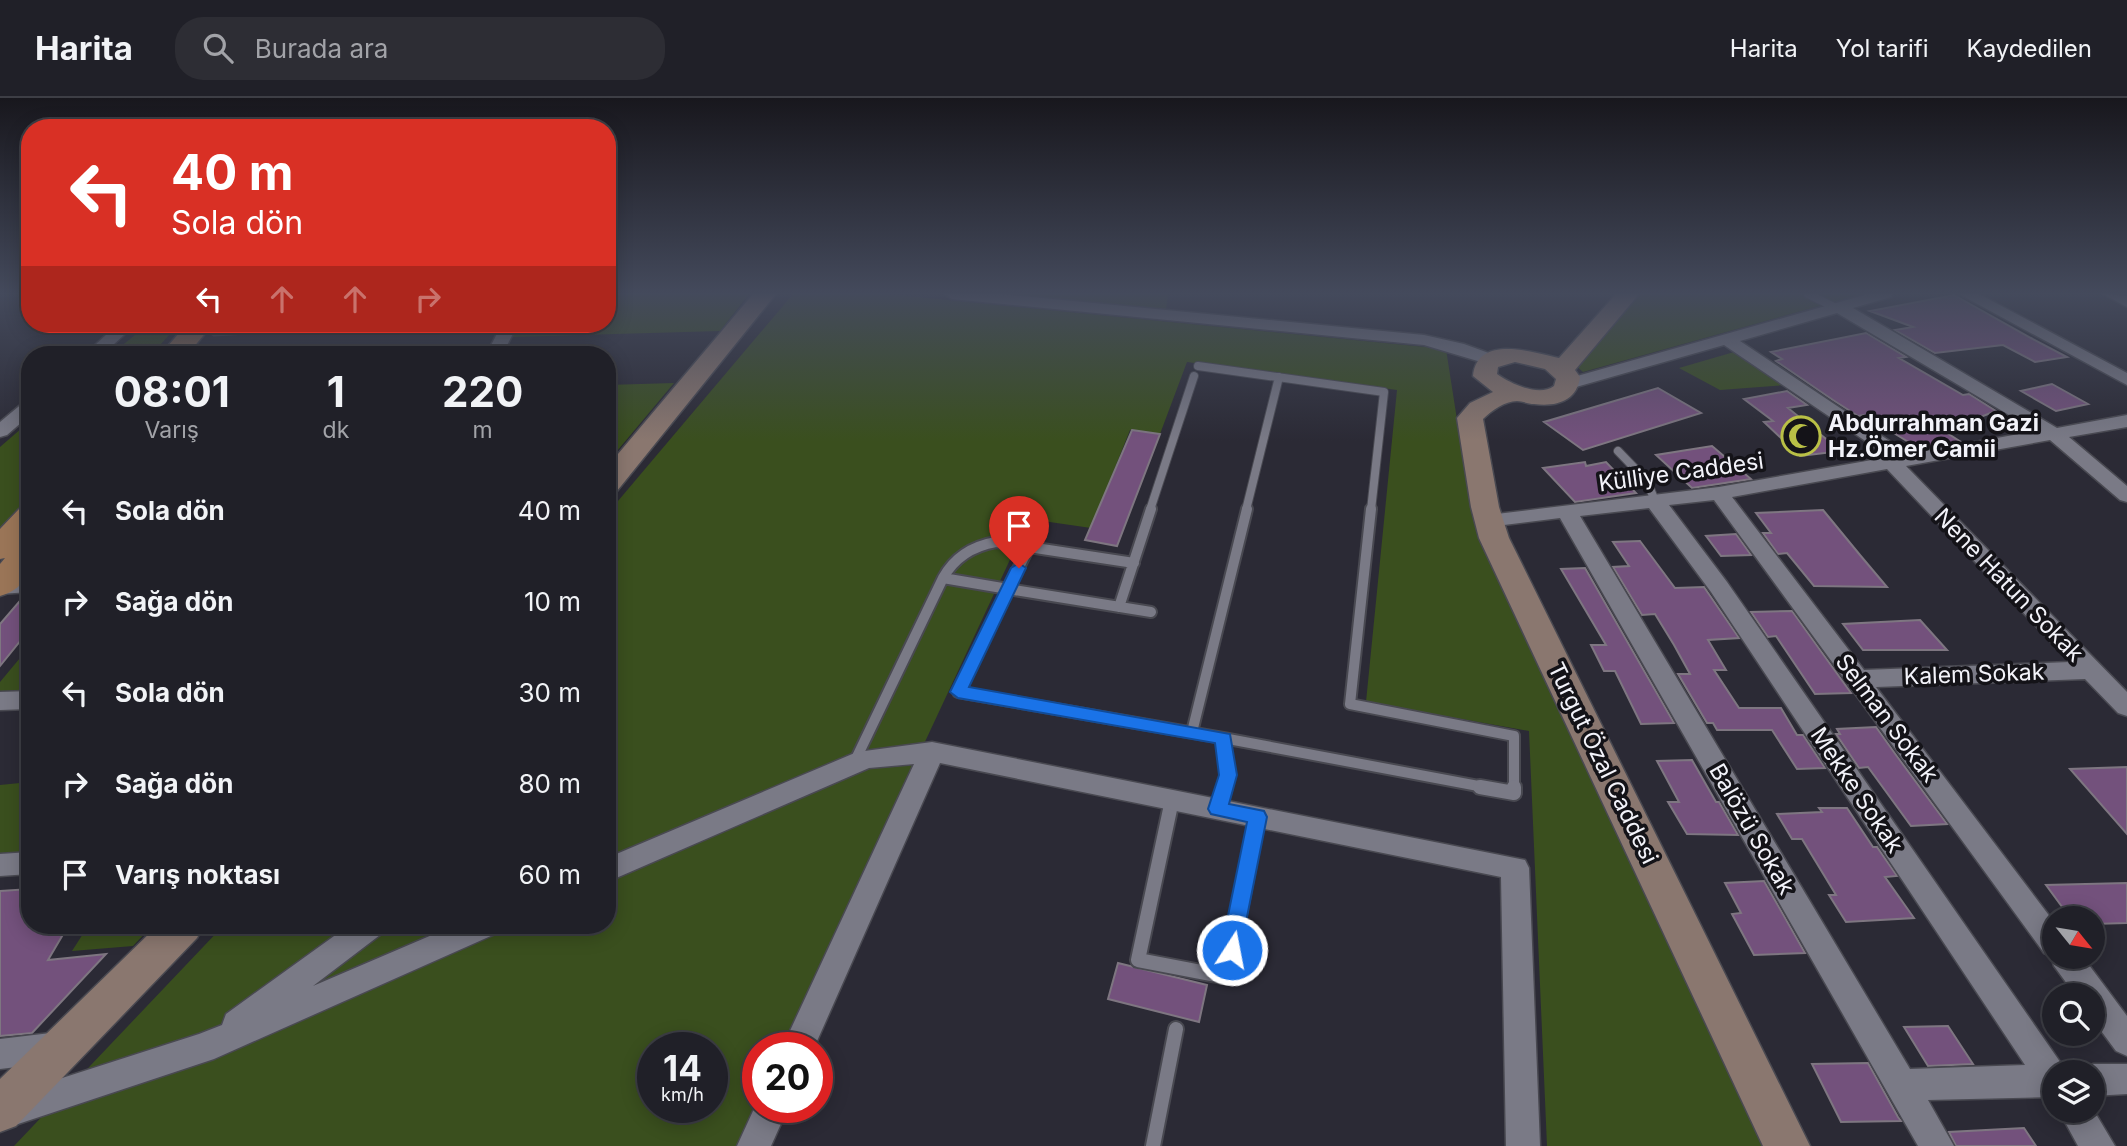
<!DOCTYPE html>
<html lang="tr">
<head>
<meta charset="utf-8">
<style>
	body { margin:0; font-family:Inter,sans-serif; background:#2d2d34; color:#f1f3f6; height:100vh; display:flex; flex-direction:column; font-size:26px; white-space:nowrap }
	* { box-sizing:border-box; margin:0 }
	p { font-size:23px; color:#a2a3a8 }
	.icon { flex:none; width:38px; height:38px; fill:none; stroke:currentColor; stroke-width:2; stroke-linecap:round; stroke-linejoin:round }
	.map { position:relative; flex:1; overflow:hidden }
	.panel { position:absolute; left:21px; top:248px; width:595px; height:588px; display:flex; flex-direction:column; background:#202028; border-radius:28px; box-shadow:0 4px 18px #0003,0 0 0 2px #3d3e45 }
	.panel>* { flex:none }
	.top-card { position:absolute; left:21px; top:21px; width:595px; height:214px; border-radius:28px; box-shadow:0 4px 18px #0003,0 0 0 2px #3d3e45; background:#d93025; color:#fff; overflow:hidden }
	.needle { width:46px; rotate:120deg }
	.buttons { position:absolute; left:2042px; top:808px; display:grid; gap:14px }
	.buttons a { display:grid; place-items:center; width:63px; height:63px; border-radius:50%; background:#202028; box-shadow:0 4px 18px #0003,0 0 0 2px #3d3e45; font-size:35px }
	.speed { position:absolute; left:637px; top:934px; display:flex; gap:14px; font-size:35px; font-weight:700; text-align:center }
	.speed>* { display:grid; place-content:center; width:91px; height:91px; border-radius:50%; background:#202028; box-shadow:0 4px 18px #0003,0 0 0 2px #3d3e45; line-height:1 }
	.speed small { font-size:18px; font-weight:400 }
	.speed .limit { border:10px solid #d22; background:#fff; color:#111 }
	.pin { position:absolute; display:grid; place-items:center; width:60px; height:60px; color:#fff; margin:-72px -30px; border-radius:50% 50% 50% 0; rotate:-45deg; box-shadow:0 0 7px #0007 }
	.pin .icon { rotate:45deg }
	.me { position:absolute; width:77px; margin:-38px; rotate:11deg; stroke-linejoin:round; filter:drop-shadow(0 0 5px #0008) }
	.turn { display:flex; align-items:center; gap:24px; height:147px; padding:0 35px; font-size:32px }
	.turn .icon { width:91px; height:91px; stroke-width:2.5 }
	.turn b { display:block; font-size:49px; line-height:60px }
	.lanes { display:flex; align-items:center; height:66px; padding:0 35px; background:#0003; justify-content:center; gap:35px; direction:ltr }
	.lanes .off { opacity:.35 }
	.eta { display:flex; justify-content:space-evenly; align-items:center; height:119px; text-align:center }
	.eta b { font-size:42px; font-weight:700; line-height:49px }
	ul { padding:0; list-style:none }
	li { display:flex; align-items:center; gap:21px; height:91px; padding:0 35px }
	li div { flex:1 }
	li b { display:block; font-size:26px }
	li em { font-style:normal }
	header { display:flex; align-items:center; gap:42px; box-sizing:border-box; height:98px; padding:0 35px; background:#202028; border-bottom:2px solid #3d3e45 }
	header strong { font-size:33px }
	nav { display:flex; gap:38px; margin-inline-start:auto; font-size:24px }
	.search { width:490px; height:63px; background:#2d2d34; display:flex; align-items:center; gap:18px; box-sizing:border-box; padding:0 24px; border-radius:28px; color:#a2a3a8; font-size:26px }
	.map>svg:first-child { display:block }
	.green { fill:#3a4f1e; fill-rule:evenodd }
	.building { fill:#73517c; stroke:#7e7681; stroke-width:2 }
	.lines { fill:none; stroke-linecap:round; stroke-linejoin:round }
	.lane-far2-casing { stroke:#494951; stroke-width:10 }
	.lane-far1-casing { stroke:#494951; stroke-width:14 }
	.lane-casing { stroke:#494951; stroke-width:18 }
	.street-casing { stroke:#494951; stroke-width:3 }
	.secondary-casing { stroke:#494951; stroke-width:3 }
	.primary-casing { stroke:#494951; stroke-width:3 }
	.lane-far2 { stroke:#7a7a86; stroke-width:8 }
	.lane-far1 { stroke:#7a7a86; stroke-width:10 }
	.lane { stroke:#7a7a86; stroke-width:14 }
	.street { fill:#7a7a86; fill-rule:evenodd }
	.secondary { fill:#8a776f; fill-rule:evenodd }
	.primary { fill:#9a7557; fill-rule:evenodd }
	.route { fill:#1a73e8; stroke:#114b97; stroke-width:2 }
	.labels { text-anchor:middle; stroke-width:7; stroke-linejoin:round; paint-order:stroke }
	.poi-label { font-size:23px; font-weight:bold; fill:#f3f3fa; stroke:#141318; text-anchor:start }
	.street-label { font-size:23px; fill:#f3f3fa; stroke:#141318 }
</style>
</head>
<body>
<header>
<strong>Harita</strong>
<div class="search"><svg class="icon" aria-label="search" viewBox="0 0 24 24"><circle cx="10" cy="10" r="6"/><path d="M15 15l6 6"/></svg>Burada ara</div>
<nav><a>Harita</a><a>Yol tarifi</a><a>Kaydedilen</a></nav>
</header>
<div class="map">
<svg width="2127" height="1048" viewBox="0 0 2127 1048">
	<rect width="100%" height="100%" fill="#2b2a35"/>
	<path class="green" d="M607 196H749L720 233 511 239 516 226H607Z
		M793 196H887L1446 251 1472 418 1768 1048H1547L1529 633 1366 604 1397 292 1187 264 1160 336 1130 332 1091 430 1029 421 782 950H758V1003L737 1048H14L223 828H607V416ZM653 950H712V1010H653Z
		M1004 196H1168L1166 211Z
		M1636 196H1862L1583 274 1573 265Z
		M149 226H179L151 257H110Z
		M1734 254 1786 287 1720 292 1679 270Z
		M674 285 607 365V287Z
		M30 323V400L0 436V349Z
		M30 548V592L0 593V584Z
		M30 684V753L0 755V687Z
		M88 828H152L133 848 72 853Z"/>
	<path class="building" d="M1954 197 2031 240 2067 259 2035 264 2003 247 1935 255 1895 232 1913 229 1870 213Z
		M1866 235 1906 259 1899 260 1963 297 1969 296 1996 313 1944 333 1961 344 1920 351 1864 317 1858 318 1833 302 1776 263 1782 261 1771 254Z
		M2052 286 2088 306 2056 313 2021 293Z
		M1658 290 1701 315 1583 352 1544 324Z
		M1787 293 1807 307 1788 310 1841 353 1800 358 1764 324 1773 323 1744 301Z
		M1132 332 1160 336 1117 448 1085 442Z
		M1712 348 1751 381 1692 390 1656 357Z
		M1585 364 1586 368 1606 364 1636 395 1575 404 1543 370Z
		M1823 412 1860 457 1887 489 1814 488 1787 455 1778 456 1763 435H1771L1756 415Z
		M1736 436 1751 457 1721 458 1706 438Z
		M1640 443 1675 490 1704 489 1739 540 1708 542 1726 572H1714L1739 610H1781L1797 637H1803L1825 670 1797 671 1772 632H1717L1713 625H1707L1678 576H1690L1674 547 1655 516 1642 517 1613 469 1629 468 1613 444Z
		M1585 470 1674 625 1641 626 1615 573H1604L1591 547H1606L1561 471Z
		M25 497H30V531L0 568V526Z
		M1792 513 1851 595 1815 596 1776 538 1768 539 1751 514Z
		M1920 522 1947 552H1863L1843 526Z
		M1876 629 1896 657 1947 726 1911 728 1868 669 1859 670 1836 636H1840L1837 631Z
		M1692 662 1716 704H1719L1738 737 1687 736 1668 704H1679L1657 663Z
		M2127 669V736L2070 671Z
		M1819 710H1847L1873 749H1877L1897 778 1885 779 1914 820 1846 824 1829 797H1836L1802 741H1792L1777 716 1822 714Z
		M1764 783 1805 855 1754 857 1732 816 1741 815 1725 785Z
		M2127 785V825L2093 826V821H2071L2046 787Z
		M30 791V828H68L48 862 106 856 32 935 0 938V793Z
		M1118 865 1207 887 1199 924 1108 901Z
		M1948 928 1973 966 1928 968 1904 929Z
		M1868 965 1898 1019 1901 1023 1841 1024 1812 966Z
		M2024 1030 2036 1048H1956L1949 1034Z"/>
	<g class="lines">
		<g class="lane-far2-casing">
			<path id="lane-far2" d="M1808 196 1836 210
				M1198 268 1384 294 1371 412
				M1618 353 1647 383 1655 403
				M1150 412 1194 278
				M1246 412 1279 279"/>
		</g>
		<g class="lane-far1-casing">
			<path id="lane-far1" d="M1371 411 1350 606 1514 638V690
				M996 444 1029 449 1008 491 943 480C954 460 973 448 996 444Z
				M1029 449 1134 465
				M1119 509 1151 411
				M1151 514 1008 491 958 594 1223 640
				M1192 634 1247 411
				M853 667 943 480
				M1224 690 1228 677 1223 640 1489 690"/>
		</g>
		<g class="lane-casing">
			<path id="lane" d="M1480 689 1514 695V689
				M1172 702 1138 862 1227 879 1258 719
				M1218 711 1225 689
				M1153 1048 1176 931"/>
		</g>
		<g class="street-casing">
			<path id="street" d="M944 196H1001L1424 237 1464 246 1497 258 1500 262 1491 267 1424 247 952 201Z
				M1868 196H1893L1891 199 1853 210 2057 330 2127 317V329L2069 339 2127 388V404L2120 402 2050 342 1906 368 2127 594V618L2118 615 2085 581 1876 589 2054 824V859H2083L2127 918V958L2116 953 2093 922V898H2076L2054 868 2051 858 2044 855 1714 402 1669 407 1727 484 2065 971 2067 975H2054V999L1928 1002 1954 1048H1918L1560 420 1488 429 1481 427 1478 423 1481 419 1488 417 1719 389 1889 359 1724 247 1569 291 1560 286 1563 282ZM1837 215 2036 333 1909 356 1740 243ZM1887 371 2070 564 1864 572 1732 399ZM1649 410 1711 494 2025 967 1910 971 1580 418Z
				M1959 196H1979L2127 275V287Z
				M2103 196 2127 198V209Z
				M118 226H136L102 257H84Z
				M235 226H318L310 231 214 237 206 232 214 227Z
				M502 226H518L502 257H486Z
				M30 303V317L7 337 0 339V324L24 304Z
				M30 480V494L0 496V482Z
				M30 593V611L0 612V594Z
				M932 644 1525 762 1529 770 1540 1048H1506L1501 779 940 665 814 950H782L914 666 869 670 607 784V760L857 654Z
				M30 754V776L0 778V756Z
				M348 828H385L380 837 313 888 453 828H498L493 837 214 961 0 1032V1000L199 936 222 927 226 916Z
				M59 934 70 938 75 949 70 960 59 964 0 971V941Z
				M2093 966H2127V996L2093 998V975H2080L2082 971Z
				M758 1002V1010H788L771 1048H737Z
				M2093 1011 2115 1048H2078L2059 1013H2093Z"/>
		</g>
		<g class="secondary-casing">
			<path id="secondary" d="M753 196H776L617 393 607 395V369Z
				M1616 196H1639L1575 272 1580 279C1577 303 1556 309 1534 306 1529 306 1522 303 1517 303 1505 303 1491 313 1483 321L1499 409 1509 440 1810 1048H1763L1479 440 1471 409 1457 320 1470 305 1493 294 1473 278C1477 236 1532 254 1559 260ZM1515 264 1545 271 1556 281 1554 288C1539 299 1511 286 1497 276L1498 269Z
				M157 828H203L197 840 16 1028 0 1034V981Z"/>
		</g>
		<g class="primary-casing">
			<path id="primary" d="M187 226H213L187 257H160Z
				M30 409V438L25 443 30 442C30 468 30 490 0 498V466L5 460 0 461V431L19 411Z"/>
		</g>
		<use href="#lane-far2" class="lane-far2"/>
		<use href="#lane-far1" class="lane-far1"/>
		<use href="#lane" class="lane"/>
		<use href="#street" class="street"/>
		<use href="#secondary" class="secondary"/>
		<use href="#primary" class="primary"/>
	</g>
	<linearGradient id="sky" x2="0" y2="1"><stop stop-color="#18171d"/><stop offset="0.57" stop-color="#444a5c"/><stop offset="1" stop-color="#444a5c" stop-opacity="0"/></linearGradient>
	<rect width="2127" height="343" fill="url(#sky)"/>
	<path class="route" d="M1019 465 1026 470 969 589 1230 636 1237 677 1229 706 1264 713 1267 719 1239 859 1232 862 1224 859 1221 852 1247 724 1211 716 1208 711 1219 677 1215 645 958 600 950 594 1011 470Z"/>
	<defs>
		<g id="mosque-ring" transform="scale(2.0125)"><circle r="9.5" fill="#141318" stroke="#b9c046" stroke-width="1.5"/><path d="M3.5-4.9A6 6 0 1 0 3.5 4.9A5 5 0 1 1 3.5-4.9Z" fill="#b9c046"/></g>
	</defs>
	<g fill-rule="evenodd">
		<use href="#mosque-ring" x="1801" y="338"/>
	</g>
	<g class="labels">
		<g class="poi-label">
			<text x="1828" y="333">Abdurrahman Gazi<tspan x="1828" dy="26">Hz.Ömer Camii</tspan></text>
		</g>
		<g class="street-label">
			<text transform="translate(1681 374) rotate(-8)" y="8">Külliye Caddesi</text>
			<text transform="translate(2009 487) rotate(46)" y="8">Nene Hatun Sokak</text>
			<text transform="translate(1974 576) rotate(-2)" y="8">Kalem Sokak</text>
			<text transform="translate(1887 620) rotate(53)" y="8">Selman Sokak</text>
			<text transform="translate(1603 665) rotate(64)" y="8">Turgut Özal Caddesi</text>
			<text transform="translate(1857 692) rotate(56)" y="8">Mekke Sokak</text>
			<text transform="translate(1752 731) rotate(60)" y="8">Balözü Sokak</text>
		</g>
	</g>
</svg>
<div class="buttons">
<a><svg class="needle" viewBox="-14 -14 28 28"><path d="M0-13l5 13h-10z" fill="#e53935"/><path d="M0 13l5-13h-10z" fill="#a2a3a8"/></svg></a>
<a><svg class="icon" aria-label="search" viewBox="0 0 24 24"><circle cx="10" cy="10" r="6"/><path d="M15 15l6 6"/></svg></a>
<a><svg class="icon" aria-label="layers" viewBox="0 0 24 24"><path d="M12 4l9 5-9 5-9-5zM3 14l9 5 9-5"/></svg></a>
</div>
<div class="speed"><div>14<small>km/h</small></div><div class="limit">20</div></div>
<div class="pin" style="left:1019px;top:470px;background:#d93025"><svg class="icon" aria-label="arrive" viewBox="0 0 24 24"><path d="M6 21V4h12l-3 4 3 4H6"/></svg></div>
<svg class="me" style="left:1232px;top:852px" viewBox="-20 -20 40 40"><circle r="17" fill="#1a73e8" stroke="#fff" stroke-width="3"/><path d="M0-11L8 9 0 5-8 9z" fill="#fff"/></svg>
<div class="top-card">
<div class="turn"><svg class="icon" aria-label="left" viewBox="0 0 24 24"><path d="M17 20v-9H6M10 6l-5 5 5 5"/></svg><div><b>40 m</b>Sola dön</div></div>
<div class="lanes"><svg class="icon" aria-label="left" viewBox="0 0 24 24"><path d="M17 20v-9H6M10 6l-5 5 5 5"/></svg><svg class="icon off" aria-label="ahead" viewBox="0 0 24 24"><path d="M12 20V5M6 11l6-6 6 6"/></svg><svg class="icon off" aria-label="ahead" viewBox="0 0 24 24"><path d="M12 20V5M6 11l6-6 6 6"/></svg><svg class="icon off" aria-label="right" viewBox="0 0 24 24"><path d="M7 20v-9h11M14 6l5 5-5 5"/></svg></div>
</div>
<section class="panel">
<div class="eta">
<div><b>08:01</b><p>Varış</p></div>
<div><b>1</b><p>dk</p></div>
<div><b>220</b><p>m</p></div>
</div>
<ul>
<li><svg class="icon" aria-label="left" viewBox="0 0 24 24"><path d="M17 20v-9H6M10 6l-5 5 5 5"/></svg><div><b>Sola dön</b></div><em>40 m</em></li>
<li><svg class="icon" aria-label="right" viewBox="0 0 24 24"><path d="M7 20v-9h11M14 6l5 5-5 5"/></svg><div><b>Sağa dön</b></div><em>10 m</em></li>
<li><svg class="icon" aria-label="left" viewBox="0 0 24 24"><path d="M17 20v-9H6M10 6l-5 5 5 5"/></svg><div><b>Sola dön</b></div><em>30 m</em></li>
<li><svg class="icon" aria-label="right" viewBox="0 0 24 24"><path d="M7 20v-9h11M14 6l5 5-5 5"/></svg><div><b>Sağa dön</b></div><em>80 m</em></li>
<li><svg class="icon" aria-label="arrive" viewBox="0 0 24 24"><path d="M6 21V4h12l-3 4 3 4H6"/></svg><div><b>Varış noktası</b></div><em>60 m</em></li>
</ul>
</section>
</div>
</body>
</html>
